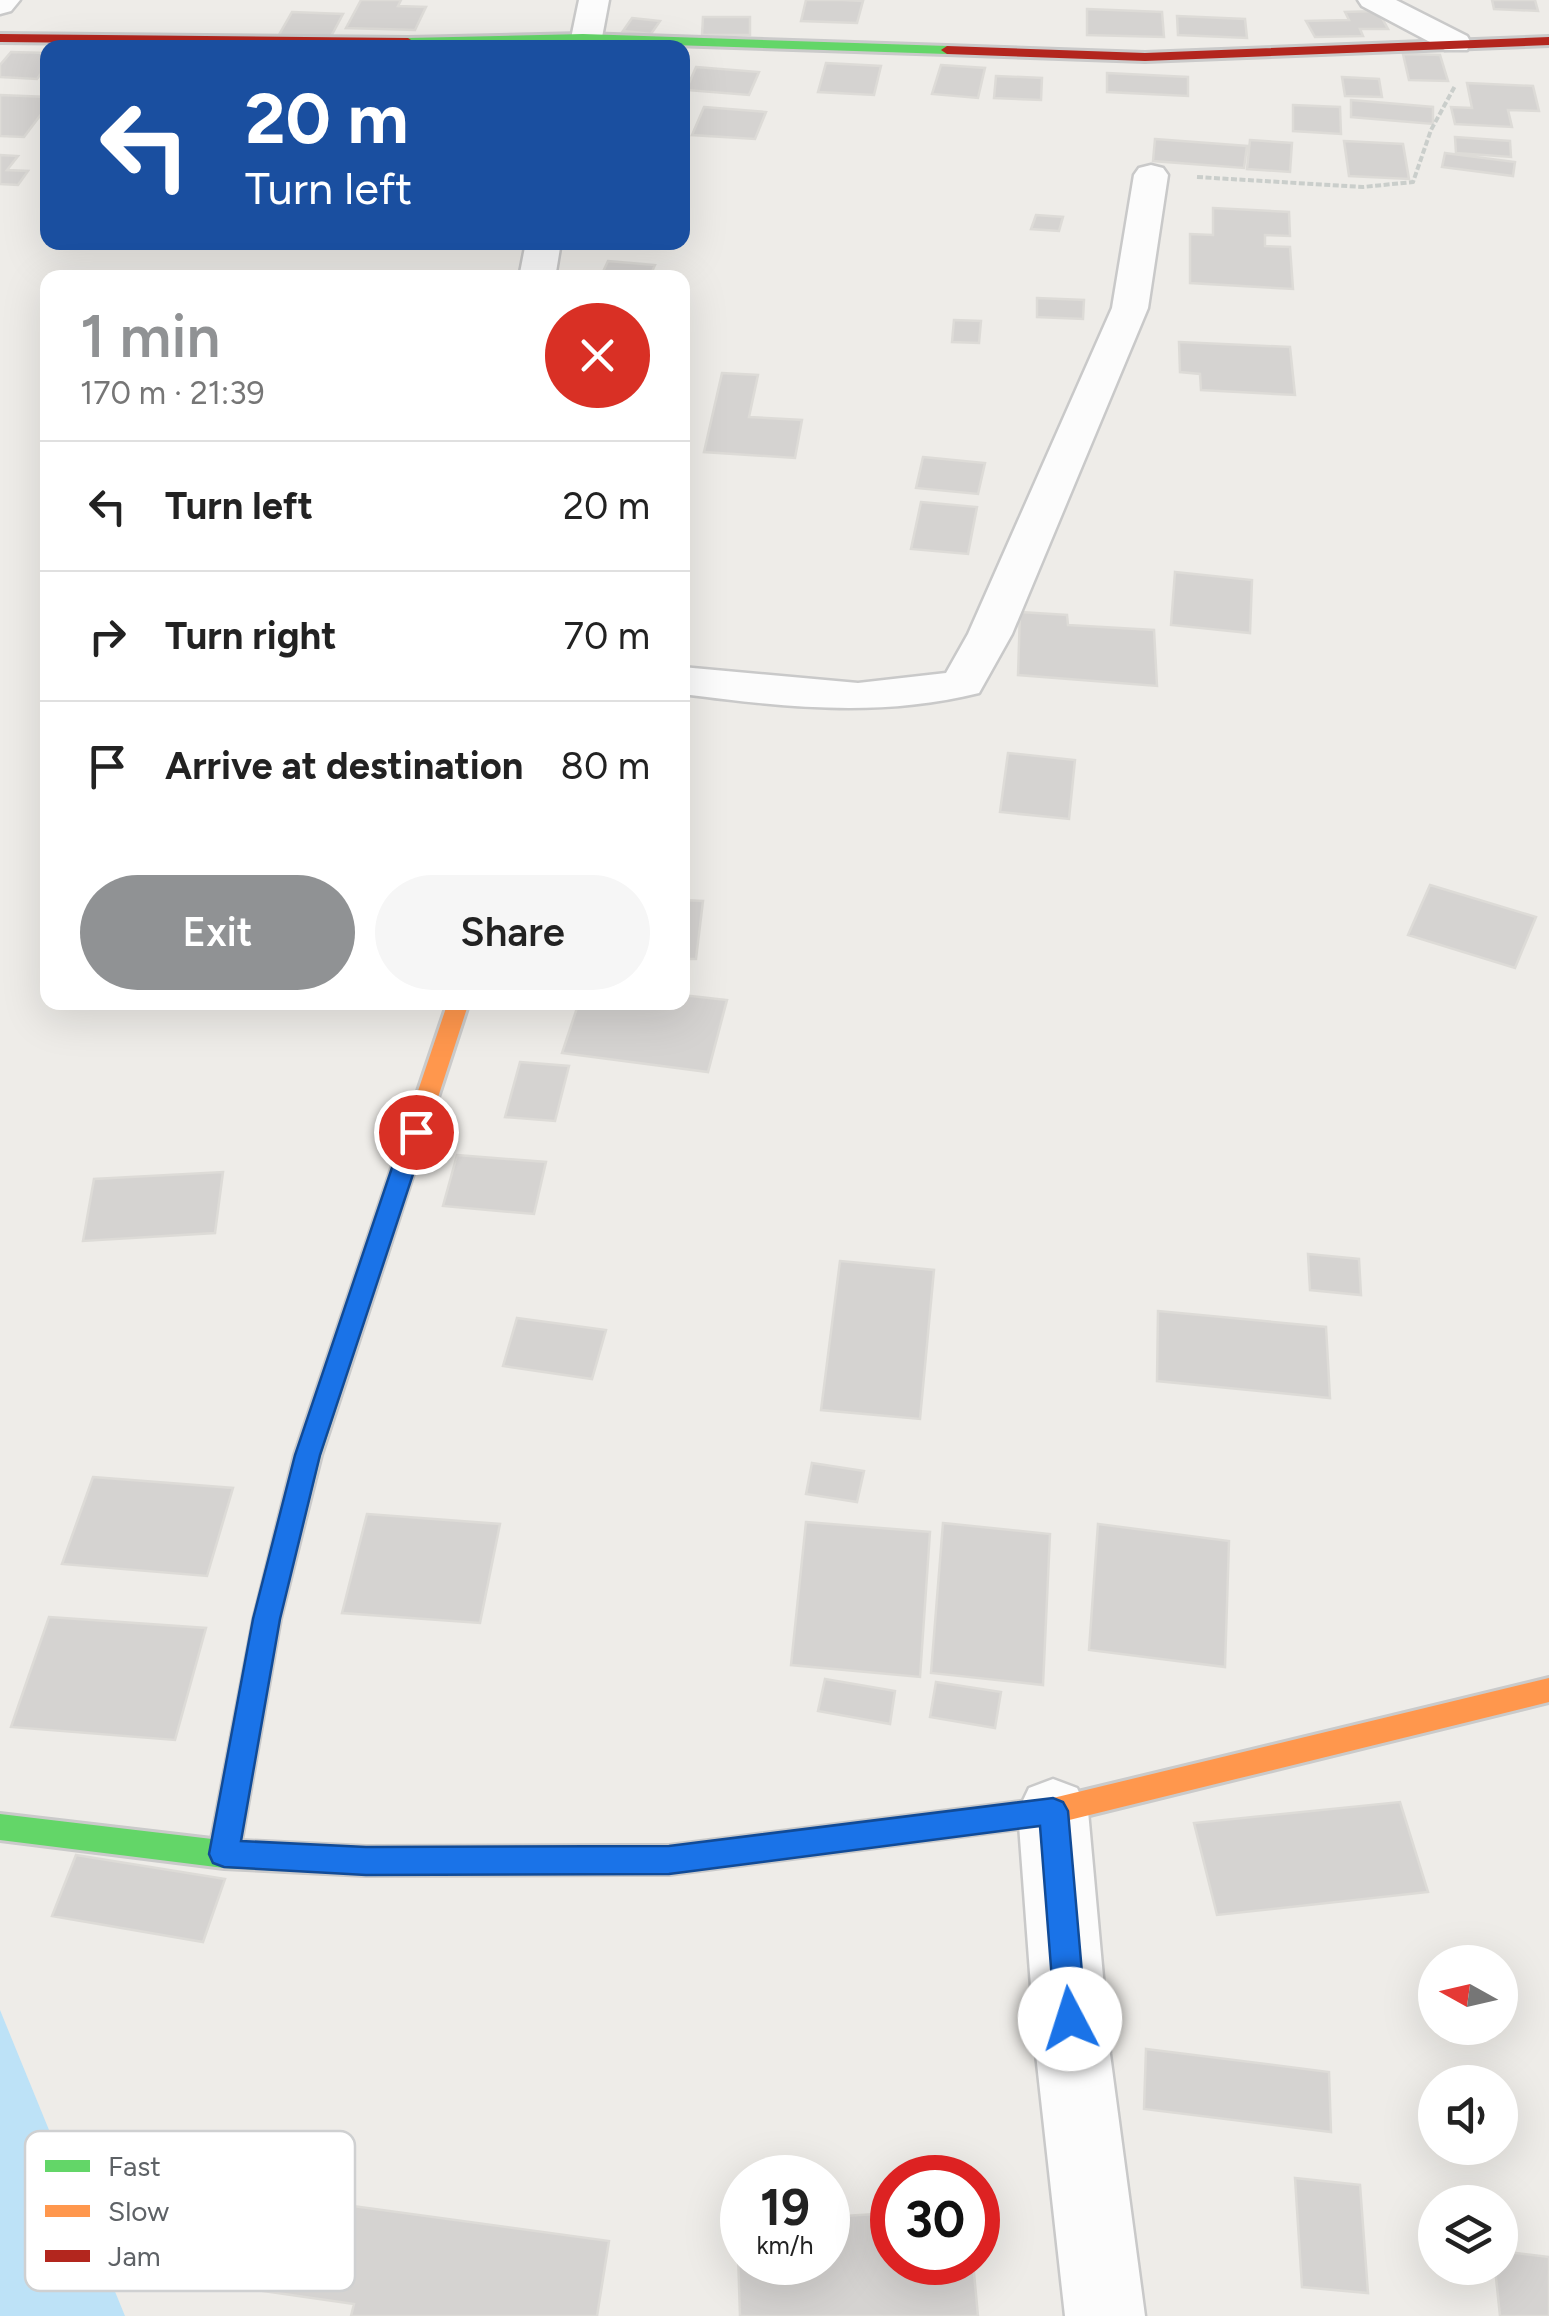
<!DOCTYPE html>
<html lang="en">
<head>
<meta charset="utf-8">
<style>
	body { margin:0; font-family:Figtree,sans-serif; background:#f6f6f6; color:#222; height:100vh; display:flex; flex-direction:column; font-size:38px; white-space:nowrap }
	* { box-sizing:border-box; margin:0 }
	p { font-size:32px; color:#767676 }
	.icon { flex:none; width:55px; height:55px; fill:none; stroke:currentColor; stroke-width:2; stroke-linecap:round; stroke-linejoin:round }
	.map { position:relative; flex:1; overflow:hidden }
	.details { position:absolute; left:40px; top:270px; width:650px; height:740px; display:flex; flex-direction:column; background:#fff; border-radius:20px; box-shadow:0 10px 40px #0002 }
	.details>* { flex:none }
	.top-card { position:absolute; left:40px; top:40px; width:650px; height:210px; border-radius:20px; box-shadow:0 10px 40px #0002; background:#1a4fa0; color:#fff; overflow:hidden }
	.needle { width:65px; rotate:278deg }
	.fabs { position:absolute; left:1418px; top:1945px; display:grid; gap:20px }
	.fabs a { display:grid; place-items:center; width:100px; height:100px; border-radius:50%; background:#fff; box-shadow:0 10px 40px #0002; font-size:50px }
	.speed { position:absolute; left:720px; top:2155px; display:flex; gap:20px; font-size:50px; font-weight:700; text-align:center }
	.speed>* { display:grid; place-content:center; width:130px; height:130px; border-radius:50%; background:#fff; box-shadow:0 10px 40px #0002; line-height:1 }
	.speed small { font-size:25px; font-weight:400 }
	.speed .limit { border:15px solid #d22; background:#fff; color:#111 }
	.pin { position:absolute; display:grid; place-items:center; width:85px; height:85px; color:#fff; margin:-42px; border:5px solid #fff; border-radius:50%; box-shadow:0 2px 10px #0007 }
	.me { position:absolute; width:110px; margin:-55px; rotate:355deg; stroke-linejoin:round; filter:drop-shadow(0 0 8px #0008) }
	.turn { display:flex; align-items:center; gap:35px; height:210px; padding:0 40px; font-size:45px }
	.turn .icon { width:130px; height:130px; stroke-width:2.5 }
	.turn b { display:block; font-size:70px; line-height:85px }
	.round { display:grid; place-items:center; flex:none; width:105px; height:105px; border-radius:52px; background:#f6f6f6 }
	.headline { display:flex; align-items:center; justify-content:space-between; height:170px; padding:0 40px }
	h1 { font-size:60px; font-weight:600; line-height:75px; color:#909294 }
	.primary-button { display:flex; gap:20px; margin-top:auto; padding:20px 40px }
	.primary-button a { flex:1; height:115px; border-radius:60px; background:#909294; color:#fff; font-size:40px; font-weight:600; line-height:115px; text-align:center }
	.primary-button a+a { background:#f6f6f6; color:#222 }
	ul { padding:0; list-style:none }
	li { display:flex; align-items:center; gap:30px; height:130px; padding:0 40px; border-top:2px solid #e0e0e0 }
	li div { flex:1 }
	li b { display:block; font-size:38px }
	li em { font-style:normal }
	.map>svg:first-child { display:block }
	.water { fill:#bde2f7 }
	.building { fill:#d5d3d1; stroke:#dddbd7; stroke-width:2.5 }
	.lines { fill:none; stroke-linecap:round; stroke-linejoin:round }
	.street-casing { stroke:#c9c9c9; stroke-width:5 }
	.fast-casing { stroke:#cacaca; stroke-width:6 }
	.slow-casing { stroke:#cacaca; stroke-width:6 }
	.jam-casing { stroke:#cacaca; stroke-width:6 }
	.path { stroke:#cacecb; stroke-width:4; stroke-dasharray:6 2.5; stroke-linecap:butt }
	.street { fill:#fcfcfc; fill-rule:evenodd }
	.fast { fill:#63d668; fill-rule:evenodd }
	.slow { fill:#ff974d; fill-rule:evenodd }
	.jam { fill:#b3261e; fill-rule:evenodd }
	.route { fill:#1a73e8; stroke:#114b97; stroke-width:2.5 }
	.key { fill:#fff; stroke:#cfd0d1; stroke-width:2.5 }
	.key-label { font-size:28px; fill:#5e6266 }
</style>
</head>
<body>
<div class="map">
<svg width="1549" height="2316" viewBox="0 0 1549 2316">
	<rect width="100%" height="100%" fill="#eeece8"/>
	<path class="water" d="M0 2010 125 2316H0Z"/>
	<path class="building" d="M361 0H401L398 6 426 7 415 30 346 28Z
		M806 0H843L863 1 857 23 801 21Z
		M1492 0H1535L1538 11 1494 9Z
		M1087 9 1162 12 1164 37 1087 35Z
		M1378 11 1388 29H1360L1363 36 1315 37 1306 21 1349 20 1345 12Z
		M292 12 343 14 328 42 276 40Z
		M1177 16 1245 19 1247 38 1178 35Z
		M703 17H750V35H702Z
		M632 18 660 21 651 34 623 31Z
		M11 52 48 53V64L37 79 0 77V65Z
		M1403 54 1440 55 1448 81 1409 80Z
		M826 63 881 66 874 95 818 92Z
		M941 65 985 68 978 98 932 94Z
		M696 67 759 72 749 95 686 90Z
		M1107 73 1188 77V96L1107 92Z
		M996 76 1042 78 1041 100 994 98Z
		M1342 77 1379 79 1382 97 1345 96Z
		M1467 83 1533 86 1539 111 1508 110 1512 127 1455 124 1451 107 1472 108Z
		M0 95 48 97V105L24 137 0 136Z
		M1351 100 1433 107V124L1351 117Z
		M1293 105 1340 107 1341 134 1293 131Z
		M704 107 766 112 755 139 692 135Z
		M1455 137 1510 141 1511 157 1456 153Z
		M1155 139 1247 146 1244 168 1153 161Z
		M1250 140 1292 143 1290 172 1247 169Z
		M1344 141 1403 144 1409 179 1349 176Z
		M1445 153 1515 162 1513 176 1442 167Z
		M0 155 18 156 7 170 28 171 18 185 0 184Z
		M1213 208 1289 212 1290 236 1265 235V246L1290 247 1293 289 1190 283V234L1213 235Z
		M1036 215 1063 217 1059 231 1031 229Z
		M608 261 655 265 649 278H600Z
		M1037 298 1084 300 1083 319 1037 317Z
		M954 320 981 321 979 343 952 342Z
		M1179 342 1290 347 1295 395 1201 390 1200 374 1180 372Z
		M722 373 758 375 749 417 802 420 795 458 704 452Z
		M923 457 985 463 978 494 916 488Z
		M921 502 977 507 968 554 911 549Z
		M1175 572 1252 580 1250 633 1171 625Z
		M1020 612 1067 615 1068 625 1154 630 1157 686 1018 675Z
		M1008 753 1075 760 1069 819 1000 812Z
		M1430 885 1536 917 1515 968 1408 935Z
		M682 900 703 901 696 959H682Z
		M682 995 727 1000 708 1072 562 1053 579 1002H682Z
		M520 1062 569 1066 555 1121 505 1117Z
		M457 1155 546 1162 534 1214 443 1206Z
		M223 1172 215 1233 83 1241 94 1179Z
		M1308 1254 1359 1259 1361 1295 1310 1290Z
		M840 1261 934 1270 920 1419 821 1410Z
		M1158 1311 1326 1327 1330 1398 1157 1381Z
		M517 1318 606 1330 592 1379 503 1366Z
		M812 1463 864 1471 857 1502 806 1494Z
		M93 1477 233 1488 207 1576 62 1564Z
		M367 1514 500 1524 480 1623 342 1613Z
		M806 1522 930 1532 920 1677 791 1665Z
		M943 1523 1050 1534 1043 1685 931 1673Z
		M1098 1524 1229 1541 1225 1667 1089 1650Z
		M49 1617 206 1628 175 1740 11 1727Z
		M825 1679 895 1691 890 1724 818 1711Z
		M936 1682 1001 1692 995 1728 930 1717Z
		M1400 1802 1428 1892 1217 1915 1194 1823Z
		M76 1855 225 1879 203 1942 52 1916Z
		M1146 2049 1329 2072 1331 2132 1144 2109Z
		M1295 2178 1360 2185 1368 2293 1302 2287Z
		M287 2197 609 2241 597 2316H351L354 2304 263 2291Z
		M892 2213V2262H973L978 2316H740L737 2222H742V2262H828V2217Z
		M1500 2251 1549 2257V2316H1500L1495 2268H1500Z"/>
	<g class="lines">
		<g class="street-casing">
			<path id="street" d="M0 0H20L11 11 0 14Z
				M579 0H609L600 48H569Z
				M1358 0H1396L1467 36 1471 43 1467 50H1445L1362 6Z
				M1151 165 1163 168 1168 175 1148 308 1012 634 979 693C878 718 784 707 682 694V667L858 683 946 673 968 634 1112 308 1134 175 1139 168Z
				M526 242H561L555 278H519Z
				M1053 1779 1077 1788 1088 1811 1110 2054 1145 2316H1065L1036 2054 1018 1811 1029 1788Z"/>
		</g>
		<g class="fast-casing">
			<path id="fast" d="M583 34 947 46 953 50 947 54 583 42 408 46 402 42 408 38Z
				M375 1245 383 1248 387 1254 321 1455 280 1619 241 1841 366 1847 625 1846 635 1850 639 1860 635 1870 625 1874 366 1875 224 1868 0 1840V1814L212 1839 254 1619 295 1455 363 1254 367 1248Z"/>
		</g>
		<g class="slow-casing">
			<path id="slow" d="M448 1002H469L387 1254 383 1260H367L363 1254Z
				M1549 1678V1702L1053 1824 669 1874H625L615 1870 611 1860 615 1850 625 1846H669L1053 1798Z"/>
		</g>
		<g class="jam-casing">
			<path id="jam" d="M0 34 408 38 414 42 408 46 0 42Z
				M1549 37V45L1145 61 947 54 941 50 947 46 1145 53Z"/>
		</g>
		<path class="path" d="M1197 177 1363 187 1413 182 1431 130 1455 86"/>
		<use href="#street" class="street"/>
		<use href="#fast" class="fast"/>
		<use href="#slow" class="slow"/>
		<use href="#jam" class="jam"/>
	</g>
	<path class="route" d="M416 1123 427 1132 320 1455 280 1619 241 1841 366 1847 669 1846 1053 1798 1063 1802 1068 1811 1086 2019 1081 2030 1070 2034 1059 2030 1055 2019 1040 1826 669 1874 366 1875 224 1867 213 1863 209 1854 253 1619 295 1455 404 1132Z"/>
	<rect x="25" y="2131" width="330" height="160" rx="15" class="key"/>
	<rect x="45" y="2160" width="45" height="12" fill="#63d668"/>
	<rect x="45" y="2205" width="45" height="12" fill="#ff974d"/>
	<rect x="45" y="2250" width="45" height="12" fill="#b3261e"/>
	<g class="key-label">
		<text x="108" y="2176">Fast</text>
		<text x="108" y="2221">Slow</text>
		<text x="108" y="2266">Jam</text>
	</g>
</svg>
<div class="fabs">
<a><svg class="needle" viewBox="-14 -14 28 28"><path d="M0-13l5 13h-10z" fill="#e53935"/><path d="M0 13l5-13h-10z" fill="#767676"/></svg></a>
<a><svg class="icon" aria-label="sound" viewBox="0 0 24 24"><path d="M4 9h4l5-4v14l-5-4H4zM17 9q2 3 0 6"/></svg></a>
<a><svg class="icon" aria-label="layers" viewBox="0 0 24 24"><path d="M12 4l9 5-9 5-9-5zM3 14l9 5 9-5"/></svg></a>
</div>
<div class="speed"><div>19<small>km/h</small></div><div class="limit">30</div></div>
<div class="pin" style="left:416px;top:1132px;background:#d93025"><svg class="icon" aria-label="arrive" viewBox="0 0 24 24"><path d="M6 21V4h12l-3 4 3 4H6"/></svg></div>
<svg class="me" style="left:1070px;top:2019px" viewBox="-20 -20 40 40"><circle r="19" fill="#fff"/><path d="M0-13L10 11 0 6-10 11z" fill="#1a73e8"/></svg>
<div class="top-card">
<div class="turn"><svg class="icon" aria-label="left" viewBox="0 0 24 24"><path d="M17 20v-9H6M10 6l-5 5 5 5"/></svg><div><b>20 m</b>Turn left</div></div>
</div>
<section class="details">
<div class="headline"><div><h1>1 min</h1><p>170 m · 21:39</p></div><a class="round" style="background:#d93025;color:#fff"><svg class="icon" aria-label="close" viewBox="0 0 24 24"><path d="M6 6l12 12M18 6L6 18"/></svg></a></div>
<ul>
<li><svg class="icon" aria-label="left" viewBox="0 0 24 24"><path d="M17 20v-9H6M10 6l-5 5 5 5"/></svg><div><b>Turn left</b></div><em>20 m</em></li>
<li><svg class="icon" aria-label="right" viewBox="0 0 24 24"><path d="M7 20v-9h11M14 6l5 5-5 5"/></svg><div><b>Turn right</b></div><em>70 m</em></li>
<li><svg class="icon" aria-label="arrive" viewBox="0 0 24 24"><path d="M6 21V4h12l-3 4 3 4H6"/></svg><div><b>Arrive at destination</b></div><em>80 m</em></li>
</ul>
<div class="primary-button"><a>Exit</a><a>Share</a></div>
</section>
</div>
</body>
</html>
